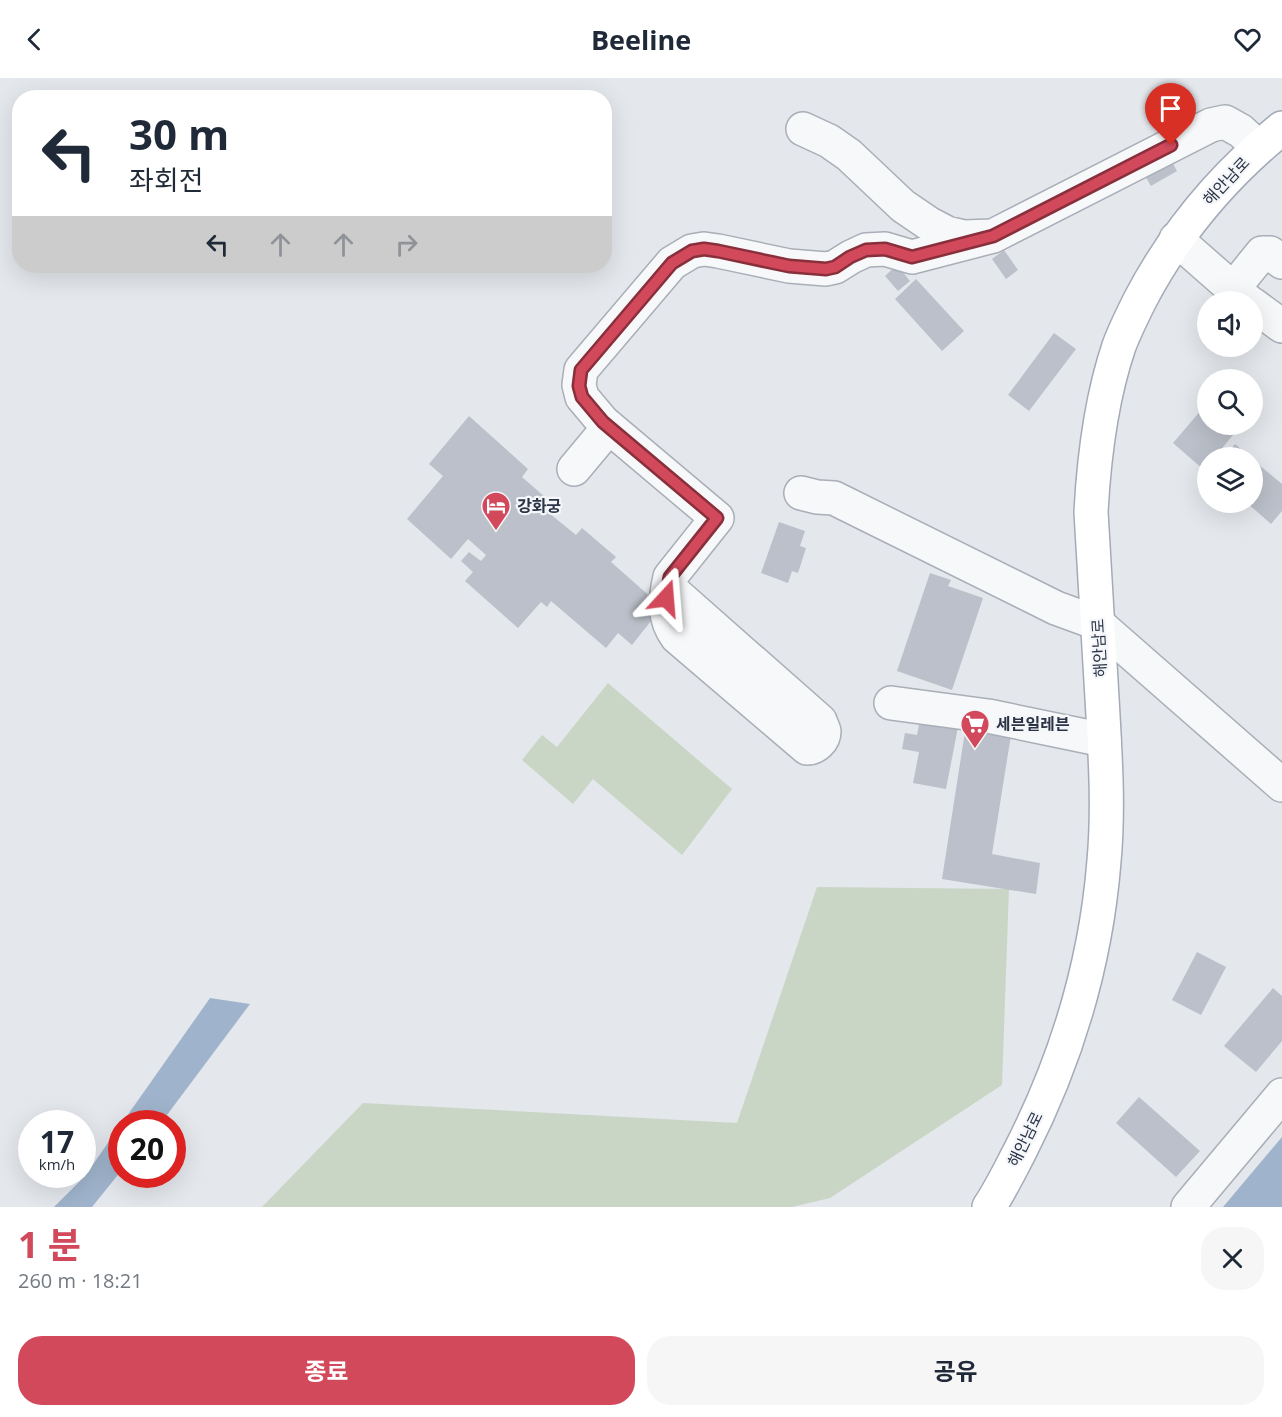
<!DOCTYPE html>
<html lang="ko">
<head>
<meta charset="utf-8">
<style>
	body { margin:0; font-family:"Open Sans","Noto Sans KR",sans-serif; background:#f6f6f7; color:#1f2937; height:100vh; display:flex; flex-direction:column; font-size:22px; white-space:nowrap }
	* { box-sizing:border-box; margin:0 }
	p { font-size:20px; color:#747a83 }
	.icon { flex:none; width:33px; height:33px; fill:none; stroke:currentColor; stroke-width:2; stroke-linecap:round; stroke-linejoin:round }
	.map { position:relative; height:1129px; overflow:hidden }
	.sheet { display:flex; flex-direction:column; background:#fff; flex:1 }
	.sheet>* { flex:none }
	.hud { position:absolute; left:12px; top:12px; width:600px; height:183px; border-radius:24px; box-shadow:0 6px 24px #0002; background:#fff; color:#1f2937; overflow:hidden }
	.tools { position:absolute; left:1197px; top:213px; display:grid; gap:12px }
	.tools a { display:grid; place-items:center; width:66px; height:66px; border-radius:50%; background:#fff; box-shadow:0 6px 24px #0002; font-size:30px }
	.speed { position:absolute; left:18px; top:1032px; display:flex; gap:12px; font-size:30px; font-weight:700; text-align:center }
	.speed>* { display:grid; place-content:center; width:78px; height:78px; border-radius:50%; background:#fff; box-shadow:0 6px 24px #0002; line-height:1 }
	.speed small { font-size:15px; font-weight:400 }
	.speed .limit { border:9px solid #d22; background:#fff; color:#111 }
	.pin { position:absolute; display:grid; place-items:center; width:51px; height:51px; color:#fff; margin:-62px -26px; border-radius:50% 50% 50% 0; rotate:-45deg; box-shadow:0 0 6px #0007 }
	.pin .icon { rotate:45deg }
	.me { position:absolute; width:66px; margin:-33px; rotate:19deg; stroke-linejoin:round; filter:drop-shadow(0 0 4px #0008) }
	.turn { display:flex; align-items:center; gap:21px; height:126px; padding:0 18px; font-size:27px }
	.turn .icon { width:78px; height:78px; stroke-width:2.5 }
	.turn b { display:block; font-size:42px; line-height:51px }
	.lanes { display:flex; align-items:center; height:57px; padding:0 18px; background:#0003; justify-content:center; gap:30px; direction:ltr }
	.lanes .off { opacity:.35 }
	.round { display:grid; place-items:center; flex:none; width:63px; height:63px; border-radius:24px; background:#f6f6f7 }
	.overview { display:flex; align-items:center; justify-content:space-between; height:102px; padding:0 18px }
	h1 { font-size:36px; font-weight:700; line-height:45px; color:#d1495b }
	.button { display:flex; gap:12px; margin-top:auto; padding:12px 18px }
	.button a { flex:1; height:69px; border-radius:24px; background:#d1495b; color:#fff; font-size:24px; font-weight:700; line-height:69px; text-align:center }
	.button a+a { background:#f6f6f7; color:#1f2937 }
	header { display:flex; justify-content:space-between; align-items:center; height:78px; padding:0 18px; background:#fff; font-size:27px; font-weight:700 }
	.map>svg:first-child { display:block }
	.green { fill:#c9d6c5 }
	.water { fill:#9fb4cc }
	.building { fill:#bbc0ca }
	.lines { fill:none; stroke-linecap:round; stroke-linejoin:round }
	.minor-casing { stroke:#a9aeb7; stroke-width:36 }
	.major-casing { stroke:#a3abb8; stroke-width:36 }
	.minor { stroke:#f7f8fa; stroke-width:33 }
	.major { stroke:#fff; stroke-width:33 }
	.route-casing { stroke:#882f3b; stroke-width:15 }
	.route { stroke:#d1495b; stroke-width:10 }
	.labels { text-anchor:middle; stroke-width:4.5; stroke-linejoin:round; paint-order:stroke }
	.street-label { font-size:16px; fill:#2b3445; stroke:#f4f6f9 }
	.poi-label { font-size:16px; font-weight:bold; fill:#2b3445; stroke:#f4f6f9; text-anchor:start }
</style>
</head>
<body>
<header><svg class="icon" aria-label="back" viewBox="0 0 24 24"><path d="M15 5l-7 7 7 7"/></svg>Beeline<svg class="icon" aria-label="heart" viewBox="0 0 24 24"><path d="M12 20l-8-8c-3-5 5-10 8-4 3-6 11-1 8 4z"/></svg></header>
<div class="map">
<svg width="1282" height="1129" viewBox="0 0 1282 1129">
	<rect width="100%" height="100%" fill="#e4e7ec"/>
	<path class="green" d="M608 605 732 711 682 777 593 701 573 726 522 682 542 657 557 669Z
		M817 809 1009 811 1002 1007 830 1120 792 1129H262L363 1025 737 1045Z"/>
	<path class="water" d="M210 920 250 926 161 1045H122Z
		M121 1046V1093L92 1129H54L85 1098Z
		M1282 1059V1129H1223Z"/>
	<path class="building" d="M1169 78 1177 93 1151 108 1141 91Z
		M1004 172 1018 192 1006 201 992 181Z
		M897 187 910 203 898 213 885 198Z
		M916 201 964 253 942 273 895 221Z
		M1054 255 1076 271 1029 333 1008 317Z
		M1208 324V346H1242L1214 380H1208V387L1204 392 1173 365Z
		M469 338 528 391 522 399 545 419 538 426 576 457 582 450 616 479 611 484 662 529 632 567 618 555 606 570 551 523 547 529 541 524 518 550 465 503 473 494 461 483 469 474 481 483 486 477 468 461 451 481 407 441 443 398 429 386Z
		M1235 366 1251 380H1224Z
		M1252 381 1282 406V433L1271 446 1246 424H1252Z
		M779 444 805 453 800 468 806 470 798 495 792 493 788 505 761 495Z
		M930 495 951 502 948 508 983 520 952 612 897 593Z
		M920 642 958 649 946 711 913 705 919 674 902 671 905 655 917 657Z
		M966 647 1011 657 992 776 1040 785 1036 816 942 801Z
		M1197 874 1226 889 1201 937 1172 922Z
		M1273 910 1282 918V963L1256 994 1224 968Z
		M1139 1019 1200 1073 1176 1099 1116 1045Z"/>
	<g class="lines">
		<g class="minor-casing">
			<path id="minor" d="M803 51 829 63 849 77 903 128 928 145 947 155 964 159 993 158 1211 47 1225 44 1241 53 1258 69
				M1176 161 1233 211 1249 224
				M1233 211 1262 175H1270L1282 184
				M1252 226 1282 248
				M574 391 609 349
				M801 415 817 419 834 420 1056 530 1097 545 1282 707
				M668 509 820 643C820 644 824 652 824 653 824 663 815 670 807 670L677 559C663 540 665 521 670 499L717 440 603 344 582 319 579 307 581 292 672 185 692 173 704 171 718 173 789 188 826 191 835 189 851 179 866 172 885 171 912 179 993 158
				M891 625 988 638 1104 662
				M1188 1129 1282 1017"/>
		</g>
		<g class="major-casing">
			<path id="major" d="M989 1129C1001 1111 1010 1092 1020 1073 1066 983 1096 884 1104 783 1109 729 1105 674 1102 620 1098 558 1095 496 1091 434 1094 378 1101 321 1119 268 1125 252 1133 236 1140 222 1175 155 1224 97 1282 50"/>
		</g>
		<use href="#minor" class="minor"/>
		<use href="#major" class="major"/>
	</g>
	<g class="lines">
		<g class="route-casing">
			<path id="route" d="M666 520 670 499 717 440 603 344 582 319 579 308 581 292 672 185 692 173 704 171 718 173 789 188 826 191 835 189 850 179 866 172 885 171 912 179 993 158 1171 67"/>
		</g>
		<use href="#route" class="route"/>
	</g>
	<defs>
		<g id="hotel-pin" transform="scale(1.5)"><path d="M0 17L-7.5 6A9.5 9.5 0 1 1 7.5 6Z" fill="#d1495b" stroke="#f4f6f9"/><path d="M-6-4.5h1.5V1H6V5H4.5V3h-9V5H-6ZM-4 0a1.8 1.8 0 1 1 3.6 0ZM.5 0V-2.5h3Q6-2.5 6 0Z" fill="#fff"/></g>
		<g id="supermarket-pin" transform="scale(1.5)"><path d="M0 17L-7.5 6A9.5 9.5 0 1 1 7.5 6Z" fill="#d1495b" stroke="#f4f6f9"/><path d="M-6-5.5h2.5l.6 2H6L4.5 2H-2.5L-4.4-4H-6ZM-1.5 3.2a1.3 1.3 0 1 0 .1 0ZM3 3.2a1.3 1.3 0 1 0 .1 0Z" fill="#fff"/></g>
	</defs>
	<g fill-rule="evenodd">
		<use href="#hotel-pin" x="496" y="428"/>
		<use href="#supermarket-pin" x="975" y="646"/>
	</g>
	<g class="labels">
		<g class="street-label">
			<text transform="translate(1226 103) rotate(-47)" y="6">해안남로</text>
			<text transform="translate(1099 570) rotate(-93)" y="6">해안남로</text>
			<text transform="translate(1025 1061) rotate(-64)" y="6">해안남로</text>
		</g>
		<g class="poi-label">
			<text x="517" y="434">강화궁</text>
			<text x="996" y="652">세븐일레븐</text>
		</g>
	</g>
</svg>
<div class="tools">
<a><svg class="icon" aria-label="sound" viewBox="0 0 24 24"><path d="M4 9h4l5-4v14l-5-4H4zM17 9q2 3 0 6"/></svg></a>
<a><svg class="icon" aria-label="search" viewBox="0 0 24 24"><circle cx="10" cy="10" r="6"/><path d="M15 15l6 6"/></svg></a>
<a><svg class="icon" aria-label="layers" viewBox="0 0 24 24"><path d="M12 4l9 5-9 5-9-5zM3 14l9 5 9-5"/></svg></a>
</div>
<div class="speed"><div>17<small>km/h</small></div><div class="limit">20</div></div>
<div class="pin" style="left:1171px;top:67px;background:#d93025"><svg class="icon" aria-label="arrive" viewBox="0 0 24 24"><path d="M6 21V4h12l-3 4 3 4H6"/></svg></div>
<svg class="me" style="left:666px;top:520px" viewBox="-20 -20 40 40"><path d="M0-17L14 15 0 8-14 15z" fill="#d1495b" stroke="#fff" stroke-width="4"/></svg>
<div class="hud">
<div class="turn"><svg class="icon" aria-label="left" viewBox="0 0 24 24"><path d="M17 20v-9H6M10 6l-5 5 5 5"/></svg><div><b>30 m</b>좌회전</div></div>
<div class="lanes"><svg class="icon" aria-label="left" viewBox="0 0 24 24"><path d="M17 20v-9H6M10 6l-5 5 5 5"/></svg><svg class="icon off" aria-label="ahead" viewBox="0 0 24 24"><path d="M12 20V5M6 11l6-6 6 6"/></svg><svg class="icon off" aria-label="ahead" viewBox="0 0 24 24"><path d="M12 20V5M6 11l6-6 6 6"/></svg><svg class="icon off" aria-label="right" viewBox="0 0 24 24"><path d="M7 20v-9h11M14 6l5 5-5 5"/></svg></div>
</div>
</div>
<section class="sheet">
<div class="overview"><div><h1>1 분</h1><p>260 m · 18:21</p></div><a class="round"><svg class="icon" aria-label="close" viewBox="0 0 24 24"><path d="M6 6l12 12M18 6L6 18"/></svg></a></div>
<div class="button"><a>종료</a><a>공유</a></div>
</section>
</body>
</html>
